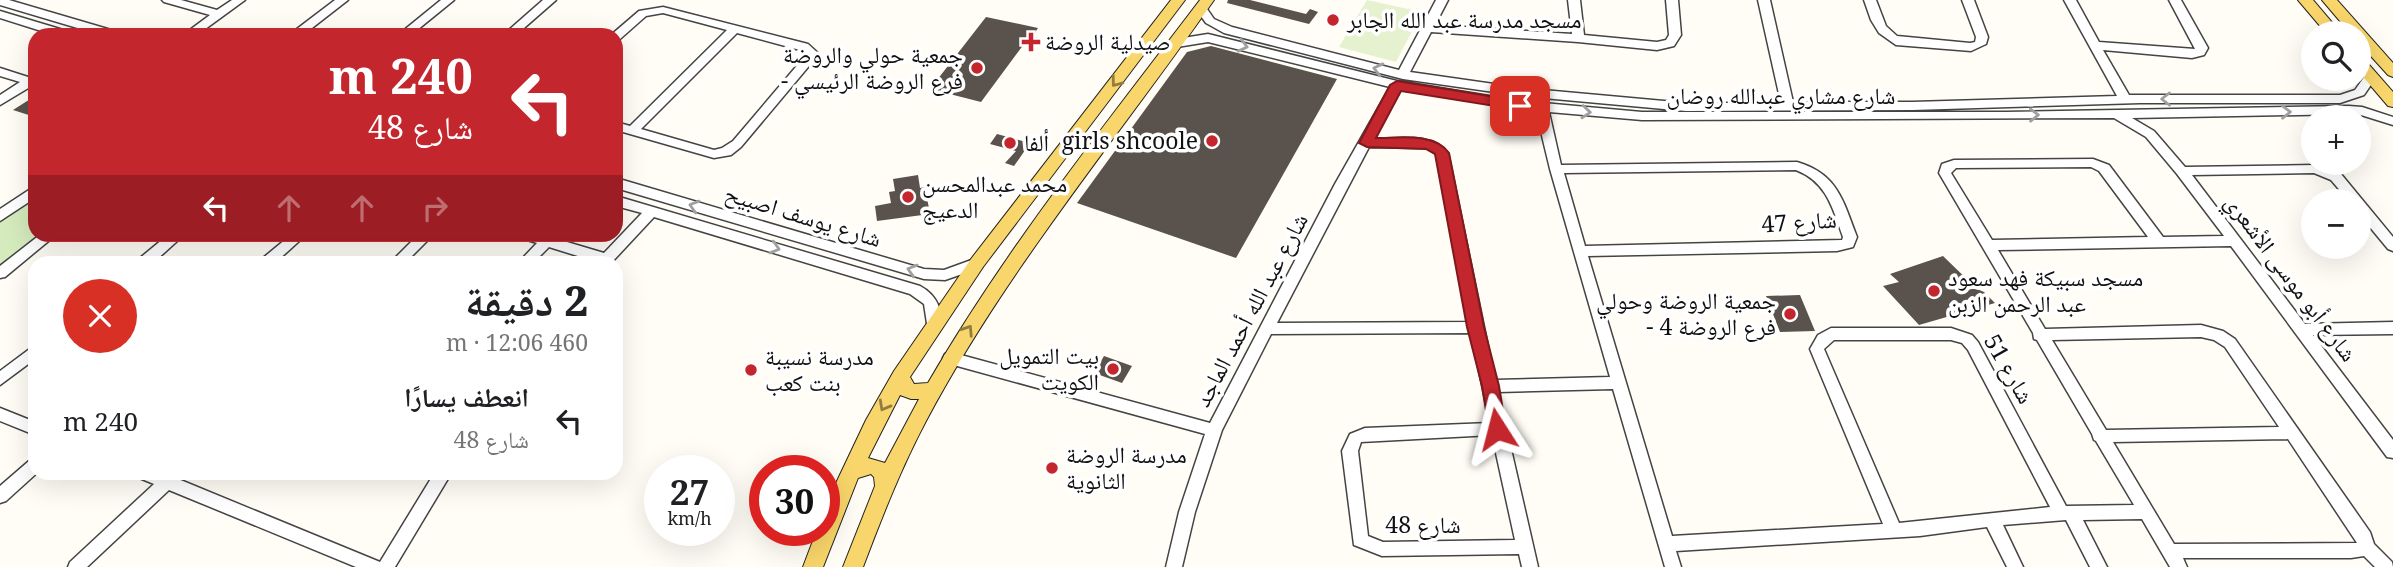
<!DOCTYPE html>
<html lang="ar">
<head>
<meta charset="utf-8">
<style>
	body { margin:0; font-family:"Noto Serif","Noto Naskh Arabic",serif; background:#f2f2f2; color:#202124; direction:rtl; height:100vh; display:flex; flex-direction:column; font-size:26px; white-space:nowrap }
	* { box-sizing:border-box; margin:0 }
	p { font-size:23px; color:#757577 }
	.icon { flex:none; width:38px; height:38px; fill:none; stroke:currentColor; stroke-width:2; stroke-linecap:round; stroke-linejoin:round }
	.map { position:relative; flex:1; overflow:hidden; direction:ltr }
	.sheet { position:absolute; left:28px; top:256px; width:595px; height:224px; display:flex; flex-direction:column; background:#fff; border-radius:21px; box-shadow:0 7px 28px #0002; direction:rtl }
	.sheet>* { flex:none }
	.top-card { position:absolute; left:28px; top:28px; width:595px; height:214px; border-radius:21px; box-shadow:0 7px 28px #0002; direction:rtl; background:#c4262e; color:#fff; overflow:hidden }
	.fabs { position:absolute; left:2301px; top:21px; display:grid; gap:14px }
	.fabs a { display:grid; place-items:center; width:70px; height:70px; border-radius:50%; background:#fff; box-shadow:0 7px 28px #0002; font-size:35px }
	.speed { position:absolute; left:644px; top:455px; display:flex; gap:14px; font-size:35px; font-weight:700; text-align:center }
	.speed>* { display:grid; place-content:center; width:91px; height:91px; border-radius:50%; background:#fff; box-shadow:0 7px 28px #0002; line-height:1 }
	.speed small { font-size:18px; font-weight:400 }
	.speed .limit { border:10px solid #d22; background:#fff; color:#111 }
	.pin { position:absolute; display:grid; place-items:center; width:60px; height:60px; color:#fff; margin:-30px; border-radius:14px; box-shadow:0 4px 10px #0006 }
	.me { position:absolute; width:77px; margin:-38px; rotate:351deg; stroke-linejoin:round; filter:drop-shadow(0 0 5px #0008) }
	.turn { display:flex; align-items:center; gap:24px; height:147px; padding:0 35px; font-size:32px }
	.turn .icon { width:91px; height:91px; stroke-width:2.5 }
	.turn b { display:block; font-size:49px; line-height:60px }
	.lanes { display:flex; align-items:center; height:66px; padding:0 35px; background:#0003; justify-content:center; gap:35px; direction:ltr }
	.lanes .off { opacity:.35 }
	.round { display:grid; place-items:center; flex:none; width:74px; height:74px; border-radius:37px; background:#f2f2f2 }
	.headline { display:flex; align-items:center; justify-content:space-between; height:119px; padding:0 35px }
	h1 { font-size:42px; font-weight:800; line-height:52px }
	ul { padding:0; list-style:none }
	li { display:flex; align-items:center; gap:21px; height:91px; padding:0 35px }
	li div { flex:1 }
	li b { display:block; font-size:26px }
	li em { font-style:normal }
	.map>svg:first-child { display:block }
	.green { fill:#d5ebbd }
	.pitch { fill:#e6f2cf }
	.building { fill:#5a524d }
	.lines { fill:none; stroke-linecap:round; stroke-linejoin:round }
	.minor-casing { stroke:#444; stroke-width:3 }
	.major-casing { stroke:#222; stroke-width:2 }
	.minor { fill:#fff; fill-rule:evenodd }
	.major { fill:#f9d66b; fill-rule:evenodd }
	.oneway { stroke:#a0a0a0 }
	.oneway2 { stroke:#917d42 }
	.route { fill:#c4262e; stroke:#7f191e; stroke-width:2 }
	.poi-dot { fill:#c4262e; stroke:#fff; stroke-width:2.5 }
	.labels { text-anchor:middle; stroke-width:7; stroke-linejoin:round; paint-order:stroke }
	.poi-label { font-size:23px; fill:#111; stroke:#fff; text-anchor:start }
	.street-label { font-size:23px; fill:#111; stroke:#fff }
</style>
</head>
<body>
<div class="map">
<svg width="2393" height="567" viewBox="0 0 2393 567">
	<rect width="100%" height="100%" fill="#fffdf5"/>
	<path class="green" d="M35 194V234L42 235 0 265V219Z"/>
	<path class="pitch" d="M1367 0 1422 12 1396 62 1339 47Z"/>
	<path class="building" d="M1228 0H1250L1306 14 1310 9 1318 12 1309 24 1227 3Z
		M986 17 1038 28 1032 37 1038 38 1033 46 1024 44 981 102 930 89Z
		M1211 46 1337 79 1236 258 1077 203 1187 52Z
		M35 96V117L13 110Z
		M997 134 1030 143 1014 166 1005 163 1016 151 990 144Z
		M918 175 920 188 925 187 930 214 877 221 875 206 891 203 889 192 895 191 893 179Z
		M1943 256 1977 289 1984 292 1995 303 1919 325 1883 286 1899 282 1890 274Z
		M1800 295 1815 331 1780 332 1766 296Z
		M1104 356 1132 366 1122 383 1094 373Z"/>
	<g class="lines">
		<g class="minor-casing">
			<path id="minor" d="M0 0H9L118 32 120 35H101L0 5Z
				M162 0H181L217 10 232 0H245L197 35H183L210 15 164 2Z
				M335 0H348L303 35H289Z
				M441 0H454L411 35H398Z
				M543 0H556L516 35H503Z
				M1436 0H1448L1435 25 1572 34 1568 0H1580L1584 35 1657 42 1666 40 1669 35 1666 0H1678L1681 35 1674 46 1657 50 1578 42 1431 32 1410 72 1522 88 1686 103H1781L1758 0H1770L1793 102H1912L2117 96 2064 0H2076L2099 42 2195 49 2169 0H2181L2208 48 2204 55 2192 58 2103 50 2129 95H2340L2355 90 2367 73 2371 72 2377 76 2364 95 2340 103H2140L1912 110 1686 111 1522 96 1403 79 1224 33 1206 23 1195 8 1197 6H1205L1214 19 1232 27 1399 70Z
				M1864 0H1876L1886 26 1897 36 1970 43 1975 42 1976 37 1962 0H1974L1988 37 1986 44 1971 51 1896 45 1879 33 1871 20Z
				M663 7 808 44 819 54 741 147 731 155 714 158 616 130V122L630 126 727 30 663 13 646 16 620 39 616 40V35H611L639 11ZM737 33 800 50 806 55 733 141 722 148 714 150 641 129Z
				M0 11 70 32 72 35H54L0 18Z
				M1208 34 1397 81 1520 101 1642 112H2006L2349 106 2362 107 2393 117V125L2361 115 2349 114 2132 118 2154 131 2185 167 2315 165 2341 174 2393 237V251L2388 249 2359 214V201H2349L2331 180 2314 173 2192 175 2305 324 2393 322V334L2313 335 2393 440V458L2387 457 2231 246 1998 250 2045 329 2201 325 2223 331 2235 339 2370 532 2374 544 2392 562 2393 567H2375L2364 556 2351 558H2183L2187 567H2170L2142 519 2083 520 2107 567H2090L2066 520 2003 525 2023 567H2007L1987 527 1920 536 1676 551 1681 567H1665L1613 389 1498 392 1538 567H1522L1519 554 1382 556 1354 545 1342 451 1350 434 1365 428 1490 423 1471 333 1271 334 1222 430 1195 512 1182 567H1166L1179 512 1205 434 950 364 945 362 943 358 945 354 950 352 1210 423 1335 184 1390 87 1208 42 1177 47 1171 43 1177 39ZM1401 89 1536 111 1550 169 1610 377 1495 380 1448 153C1433 132 1397 139 1373 139ZM1549 112 1642 120 2114 118 2146 137 2177 174 2224 236 2163 237 2109 165 2093 159 1954 160 1942 164 1939 173 2033 333 2034 339 2037 340 2092 434 2094 440 2096 441 2134 505 2066 506 1978 342 1972 335 1951 328H1831L1818 335 1810 349 1883 524 1672 536 1588 256 1837 251 1853 247 1857 237C1843 201 1838 174 1797 162L1561 165ZM1369 147 1426 148 1436 154 1469 322 1277 323ZM2091 167 2099 171 2148 237 1992 240 1951 173 1956 168ZM1796 170C1827 182 1833 209 1843 237L1842 240 1585 246 1564 173ZM2201 337 2214 340 2225 347 2279 427 2106 430 2052 340ZM1834 340H1951L1962 343 1968 350 2050 507 1899 523 1824 349ZM1492 435 1515 540 1383 542 1368 536 1358 451 1361 442ZM2288 439 2357 543 2174 544 2113 442Z
				M0 68 28 77 35 74V84L0 105V95L20 82 0 76Z
				M616 178 924 269 944 270 977 258 984 263 982 267 945 280 924 279 616 188Z
				M35 186V198L0 221V209Z
				M616 196 920 286C937 295 945 312 938 330H928L924 304 910 294 654 217 612 262H597L549 247 534 262H519L537 243 517 237 516 234H540L604 253 642 213 616 206Z
				M41 234H57L5 277 0 278V266Z
				M169 234H185L154 262H138L140 258Z
				M292 234H307L276 262H261L263 258Z
				M419 234H434L406 262H391Z
				M35 345V359L0 385V371Z
				M0 408 35 422V435L0 421Z
				M35 459V472H38L6 501 0 503V486L29 461Z
				M135 472H161L380 562 435 472H452L395 567H356L169 490 87 567H68L70 562 154 484 137 477Z"/>
		</g>
		<g class="major-casing">
			<path id="major" d="M1171 0H1185L983 267 910 377 914 384 928 383C1006 248 1106 124 1200 0H1214C1117 139 1006 270 926 421 901 468 882 517 863 567H843L875 486 874 477 871 474 858 478 823 567H803L817 530H824V510L828 500 866 420 894 371 971 259ZM900 395 911 399H919L885 463 868 458Z
				M2298 0H2313L2341 33H2326Z
				M2322 0H2337L2393 63V77L2388 75 2359 43V33H2350Z
				M2359 57 2364 59 2393 92V107L2388 106 2359 72Z"/>
		</g>
		<use href="#minor" class="minor"/>
		<use href="#major" class="major"/>
	</g>
	<defs><path id="oneway-chevron" d="M-2-3.5L2.5 0L-2 3.5" fill="none" stroke-width="1.6" stroke-linecap="round" stroke-linejoin="round" transform="scale(1.75)"/></defs>
	<g class="oneway">
		<use href="#oneway-chevron" transform="translate(1243 46) rotate(14)"/>
		<use href="#oneway-chevron" transform="translate(1378 69) rotate(-166)"/>
		<use href="#oneway-chevron" transform="translate(2166 99) rotate(180)"/>
		<use href="#oneway-chevron" transform="translate(1586 112) rotate(5)"/>
		<use href="#oneway-chevron" transform="translate(2286 112) rotate(-1)"/>
		<use href="#oneway-chevron" transform="translate(2034 115) rotate(-1)"/>
		<use href="#oneway-chevron" transform="translate(694 206) rotate(-164)"/>
		<use href="#oneway-chevron" transform="translate(775 248) rotate(16)"/>
		<use href="#oneway-chevron" transform="translate(912 270) rotate(-163)"/>
	</g>
	<g class="oneway2">
		<use href="#oneway-chevron" transform="translate(1116 82) rotate(127)"/>
		<use href="#oneway-chevron" transform="translate(968 330) rotate(-57)"/>
		<use href="#oneway-chevron" transform="translate(884 406) rotate(119)"/>
	</g>
	<path class="route" d="M1397 81 1520 101 1527 106 1520 110 1401 91 1376 138C1399 138 1434 132 1449 153L1484 327 1499 386 1506 429 1504 434H1491L1489 429 1482 386 1467 327 1435 154 1426 149 1367 147 1359 143 1390 85Z"/>
	<g class="poi-dot">
		<circle cx="1333" cy="20" r="7"/>
		<path d="M1027.5 31.5h7v7h7v7h-7v7h-7v-7h-7v-7h7z"/>
		<circle cx="977" cy="68" r="7"/>
		<circle cx="1212" cy="141" r="7"/>
		<circle cx="1010" cy="143" r="7"/>
		<circle cx="908" cy="197" r="7"/>
		<circle cx="1934" cy="291" r="7"/>
		<circle cx="1790" cy="314" r="7"/>
		<circle cx="1113" cy="369" r="7"/>
		<circle cx="751" cy="370" r="7"/>
		<circle cx="1052" cy="468" r="7"/>
	</g>
	<g class="labels">
		<g class="poi-label">
			<text x="1347" y="28">مسجد مدرسة عبد الله الجابر</text>
			<text x="1045" y="50">صيدلية الروضة</text>
			<text x="963" y="63" text-anchor="end">جمعية حولي والروضة<tspan x="963" dy="26">- فرع الروضة الرئيسي</tspan></text>
			<text x="1198" y="149" text-anchor="end">girls shcoole</text>
			<text x="1024" y="151">ألفا</text>
			<text x="922" y="192">محمد عبدالمحسن<tspan x="922" dy="26">الدعيج</tspan></text>
			<text x="1948" y="286">مسجد سبيكة فهد سعود<tspan x="1948" dy="26">عبد الرحمن الزبن</tspan></text>
			<text x="1776" y="309" text-anchor="end">جمعية الروضة وحولي<tspan x="1776" dy="26">- فرع الروضة 4</tspan></text>
			<text x="1099" y="364" text-anchor="end">بيت التمويل<tspan x="1099" dy="26">الكويت</tspan></text>
			<text x="765" y="365">مدرسة نسيبة<tspan x="765" dy="26">بنت كعب</tspan></text>
			<text x="1066" y="463">مدرسة الروضة<tspan x="1066" dy="26">الثانوية</tspan></text>
		</g>
		<g class="street-label">
			<text x="1781" y="104">شارع مشاري عبدالله روضان</text>
			<text transform="translate(803 216) rotate(17)" y="8">شارع يوسف اصبيح</text>
			<text transform="translate(1799 222) rotate(-4)" y="8">شارع 47</text>
			<text transform="translate(2291 278) rotate(53)" y="8">شارع أبو موسى الأشعري</text>
			<text transform="translate(1251 310) rotate(-62)" y="8">شارع عبد الله أحمد الماجد</text>
			<text transform="translate(2009 369) rotate(60)" y="8">شارع 51</text>
			<text x="1423" y="533">شارع 48</text>
		</g>
	</g>
</svg>
<div class="fabs">
<a><svg class="icon" aria-label="search" viewBox="0 0 24 24"><circle cx="10" cy="10" r="6"/><path d="M15 15l6 6"/></svg></a>
<a>+</a>
<a>−</a>
</div>
<div class="speed"><div>27<small>km/h</small></div><div class="limit">30</div></div>
<div class="pin" style="left:1520px;top:106px;background:#d93025"><svg class="icon" aria-label="arrive" viewBox="0 0 24 24"><path d="M6 21V4h12l-3 4 3 4H6"/></svg></div>
<svg class="me" style="left:1497px;top:429px" viewBox="-20 -20 40 40"><path d="M0-17L14 15 0 8-14 15z" fill="#c4262e" stroke="#fff" stroke-width="4"/></svg>
<div class="top-card">
<div class="turn"><svg class="icon" aria-label="left" viewBox="0 0 24 24"><path d="M17 20v-9H6M10 6l-5 5 5 5"/></svg><div><b>240 m</b>شارع 48</div></div>
<div class="lanes"><svg class="icon" aria-label="left" viewBox="0 0 24 24"><path d="M17 20v-9H6M10 6l-5 5 5 5"/></svg><svg class="icon off" aria-label="ahead" viewBox="0 0 24 24"><path d="M12 20V5M6 11l6-6 6 6"/></svg><svg class="icon off" aria-label="ahead" viewBox="0 0 24 24"><path d="M12 20V5M6 11l6-6 6 6"/></svg><svg class="icon off" aria-label="right" viewBox="0 0 24 24"><path d="M7 20v-9h11M14 6l5 5-5 5"/></svg></div>
</div>
<section class="sheet">
<div class="headline"><div><h1>2 دقيقة</h1><p>460 m · 12:06</p></div><a class="round" style="background:#d93025;color:#fff"><svg class="icon" aria-label="close" viewBox="0 0 24 24"><path d="M6 6l12 12M18 6L6 18"/></svg></a></div>
<ul>
<li><svg class="icon" aria-label="left" viewBox="0 0 24 24"><path d="M17 20v-9H6M10 6l-5 5 5 5"/></svg><div><b>انعطف يسارًا</b><p>شارع 48</p></div><em>240 m</em></li>
</ul>
</section>
</div>
</body>
</html>
